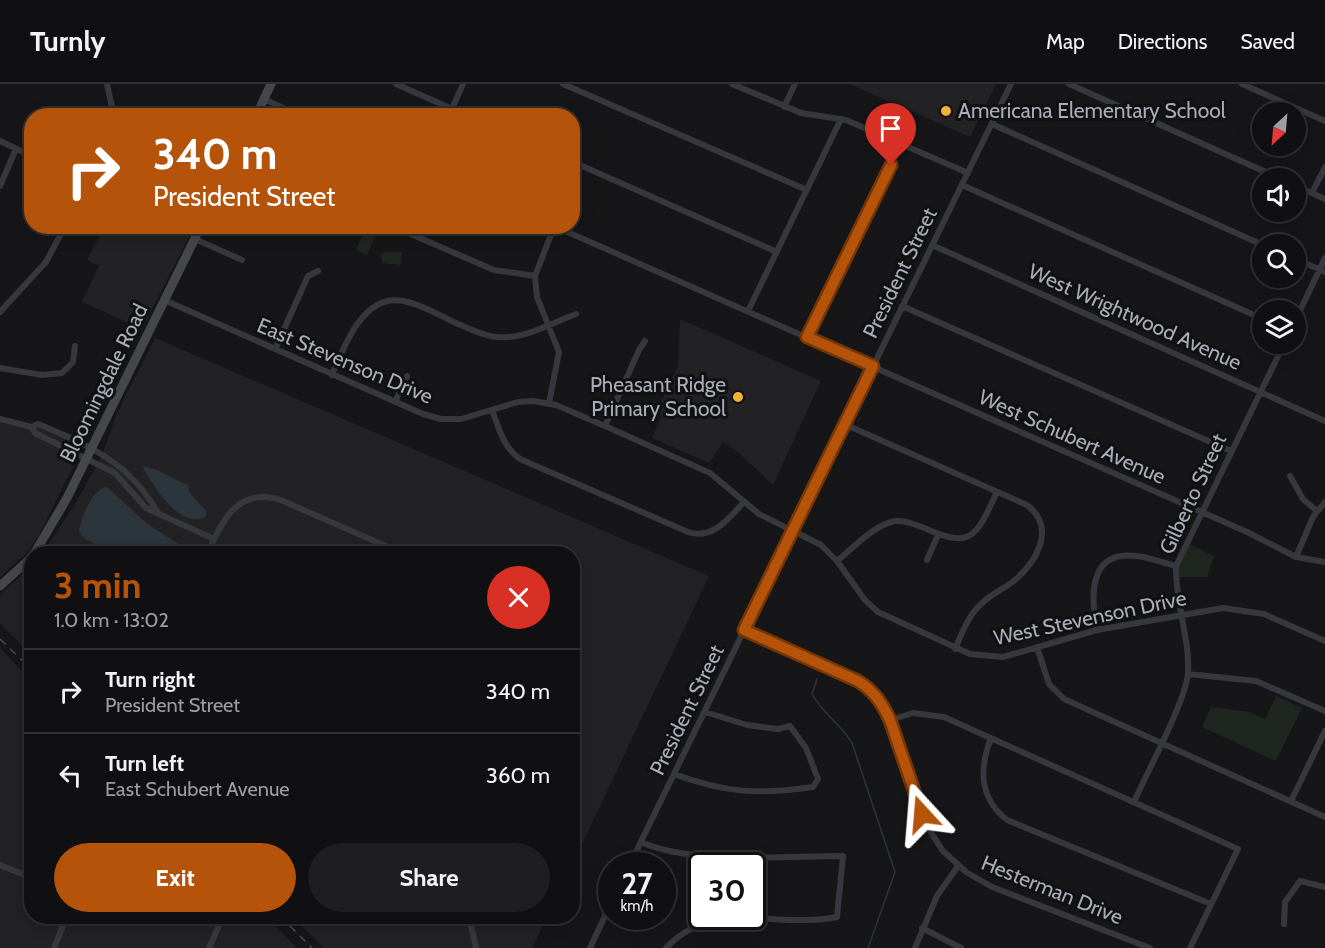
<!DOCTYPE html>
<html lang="en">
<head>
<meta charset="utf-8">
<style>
	body { margin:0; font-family:Cabin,sans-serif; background:#1e1e20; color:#f1f3f6; height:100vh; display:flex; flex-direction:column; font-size:22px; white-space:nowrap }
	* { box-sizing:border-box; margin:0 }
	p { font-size:20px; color:#9c9d9f }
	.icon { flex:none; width:33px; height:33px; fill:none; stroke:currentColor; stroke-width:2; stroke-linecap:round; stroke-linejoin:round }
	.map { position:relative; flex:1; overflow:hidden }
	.panel { position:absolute; left:24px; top:462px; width:556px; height:378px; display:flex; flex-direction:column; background:#101012; border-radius:24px; box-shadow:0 3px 15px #0003,0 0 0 2px #303032 }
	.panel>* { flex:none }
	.top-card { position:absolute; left:24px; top:24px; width:556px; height:126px; border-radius:24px; box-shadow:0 3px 15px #0003,0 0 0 2px #303032; background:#b45309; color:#fff; overflow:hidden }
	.needle { width:39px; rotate:206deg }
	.buttons { position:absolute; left:1252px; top:18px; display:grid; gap:12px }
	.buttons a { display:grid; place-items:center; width:54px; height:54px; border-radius:50%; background:#101012; box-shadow:0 3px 15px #0003,0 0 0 2px #303032; font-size:30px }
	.speed { position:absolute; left:598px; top:768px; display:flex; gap:12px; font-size:30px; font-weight:700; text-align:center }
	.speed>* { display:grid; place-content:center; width:78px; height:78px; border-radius:50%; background:#101012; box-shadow:0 3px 15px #0003,0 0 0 2px #303032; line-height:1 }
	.speed small { font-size:15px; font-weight:400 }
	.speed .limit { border:3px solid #111; border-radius:9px; background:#fff; color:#111 }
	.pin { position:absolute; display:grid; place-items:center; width:51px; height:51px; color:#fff; margin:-62px -26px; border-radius:50% 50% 50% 0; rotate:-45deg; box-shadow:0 0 6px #0007 }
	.pin .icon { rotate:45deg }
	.me { position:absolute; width:66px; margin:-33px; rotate:341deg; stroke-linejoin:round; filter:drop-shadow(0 0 4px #0008) }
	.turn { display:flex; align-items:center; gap:21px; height:126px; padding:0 30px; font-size:27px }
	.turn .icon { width:78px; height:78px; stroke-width:2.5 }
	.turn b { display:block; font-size:42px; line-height:51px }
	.round { display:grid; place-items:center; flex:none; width:63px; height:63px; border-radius:32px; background:#1e1e20 }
	.summary { display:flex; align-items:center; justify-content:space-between; height:102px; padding:0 30px }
	h1 { font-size:36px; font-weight:700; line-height:45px; color:#b45309 }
	.action { display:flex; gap:12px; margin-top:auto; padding:12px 30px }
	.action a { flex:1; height:69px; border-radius:36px; background:#b45309; color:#fff; font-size:24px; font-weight:700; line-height:69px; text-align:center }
	.action a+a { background:#1e1e20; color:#f1f3f6 }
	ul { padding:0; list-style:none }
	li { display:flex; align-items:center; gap:18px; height:84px; padding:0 30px; border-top:2px solid #303032 }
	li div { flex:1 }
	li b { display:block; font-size:22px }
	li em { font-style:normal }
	header { display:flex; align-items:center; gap:36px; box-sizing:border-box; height:84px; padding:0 30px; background:#101012; border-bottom:2px solid #303032 }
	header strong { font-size:28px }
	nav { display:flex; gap:33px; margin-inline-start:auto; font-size:21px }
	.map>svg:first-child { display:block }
	.built { fill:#222225 }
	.green { fill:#1e261f }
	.water { fill:#2c353c }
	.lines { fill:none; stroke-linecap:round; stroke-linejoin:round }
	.stream { stroke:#2c353c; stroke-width:1.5 }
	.minor { stroke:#37383d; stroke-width:6 }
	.secondary { stroke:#45474d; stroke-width:9 }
	.rail { stroke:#4a4c52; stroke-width:1.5; stroke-dasharray:8 6; stroke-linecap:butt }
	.route-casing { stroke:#753606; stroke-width:15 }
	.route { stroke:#b45309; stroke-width:10 }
	.poi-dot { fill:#f2b134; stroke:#111113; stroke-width:2 }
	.labels { text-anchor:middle; stroke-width:6; stroke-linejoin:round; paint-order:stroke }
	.poi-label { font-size:21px; fill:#a8adb8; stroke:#111113; text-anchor:start }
	.street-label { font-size:21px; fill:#a8adb8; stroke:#111113 }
</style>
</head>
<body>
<header>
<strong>Turnly</strong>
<nav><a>Map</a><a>Directions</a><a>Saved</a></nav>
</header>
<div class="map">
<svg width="1325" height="864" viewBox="0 0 1325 864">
	<rect width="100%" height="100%" fill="#161618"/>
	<path class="built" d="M849 0H996L970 53Z
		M104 143H194L142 245 82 218 99 182 87 176Z
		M680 235 821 297 773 401 738 368 723 358 709 379 652 354 662 332 656 329 678 282Z
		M155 254 709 492 573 779V470H42L75 420 101 374 117 329Z
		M0 336 30 342 36 337 85 359 38 453 25 471 0 493Z
		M31 482V571L0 539V511Z
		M0 564 31 596 32 832 266 833 297 864H0Z
		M293 833H547L532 864H324Z"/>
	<path class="green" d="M365 145 376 150 367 171 356 166Z
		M385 168H402L401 181 382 179 381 171Z
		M1187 459 1214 472 1207 493H1176L1177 482Z
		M1276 612 1302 624 1276 677 1202 643 1211 623 1249 628 1265 635Z"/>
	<path class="water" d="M142 382 157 386 189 402V408L206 427V433C178 445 153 401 142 382Z
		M107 403 146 439 185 464 186 469C164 470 88 471 79 447 82 433 91 406 107 403Z"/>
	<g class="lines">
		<path class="stream" d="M817 595 812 610C822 629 841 640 852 659L895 788 868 864"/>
		<path class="minor" d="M107 0 114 32
			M396 0 468 32
			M563 0 807 106
			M732 0 801 29 846 36 968 89
			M1069 0 1279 94
			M1242 0 1325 37
			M264 15 300 32
			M784 23 795 0
			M452 25 463 0
			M992 40 1263 161
			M0 57 32 72
			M573 78 777 168
			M962 101 1263 235
			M0 102 16 65
			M1296 102 1325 115
			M1312 109 1325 83
			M392 142 494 186 535 192
			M554 142 1247 448 1296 473 1325 478
			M195 155 242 176
			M932 161 1325 337
			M1296 175 1325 188
			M164 216 423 330 441 335H461L518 318 533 317 556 321 605 342 710 389 759 430 821 461 837 477 865 516 878 528 970 570 1003 573 1097 546 1223 524 1264 530 1325 557
			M902 222 1231 367
			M748 227 841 35
			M0 228 46 178 65 142
			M1296 235 1325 174
			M807 253 901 60
			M275 265 308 192 318 187
			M0 284 42 291 62 289 73 278 75 262
			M332 291C344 263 363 209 403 217 421 220 441 232 458 240 471 245 483 252 497 253 524 256 551 239 576 230
			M395 318 407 292
			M549 319 559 268 537 213 535 192 554 143
			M492 326C499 344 503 363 520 375L688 448C713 456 728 435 744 418
			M0 335 32 343 38 340C90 362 129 378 158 429
			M844 340 1027 421C1056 443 1038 476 1015 496 1004 505 991 510 981 520 968 532 962 549 955 565
			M605 342 639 266 645 257
			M32 343 35 349 115 389 146 424 214 455
			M1290 392 1303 415 1317 427
			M207 470C223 436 238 401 283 417L404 470
			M1296 473 1313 433 1325 418
			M927 476 938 451
			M837 477C853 464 874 441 895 437 905 436 913 440 922 443 972 466 976 453 997 408
			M744 546 858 597 878 614 890 636 930 747 943 767 966 788 992 803 1150 864
			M1097 546C1091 515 1087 466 1136 472 1149 473 1163 479 1176 482
			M1037 563 1049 600 1064 615 1325 733
			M1188 590 1256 597 1325 627
			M890 636 913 629 944 633 1238 765 1190 864
			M991 654C979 685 979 714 1007 736L1211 820
			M674 690C725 709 759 711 813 703L818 695 806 664 790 642 778 645 747 641 705 628
			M1291 717 1325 647
			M1134 718C1147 688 1186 617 1188 589 1190 554 1175 519 1176 482L1284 260
			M641 758C692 781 785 772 843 772L837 833C778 845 712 814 666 864
			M0 781 32 794
			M629 782 1011 0
			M469 832 476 864
			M1284 840 1285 818 1300 797 1325 803
			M922 844 961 864
			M54 864 67 832
			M209 864 221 837
			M590 864 612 817
			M915 864 937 812 958 782"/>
		<path class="secondary" d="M256 32 271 0
			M34 470 67 414 201 142
			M0 502 32 473"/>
		<path class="rail" d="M0 555 32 586
			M280 832 312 864"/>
	</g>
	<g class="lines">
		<g class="route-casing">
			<path id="route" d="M891 81 807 253 873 282 744 546 858 597C874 607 882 619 890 636L922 730"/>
		</g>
		<use href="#route" class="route"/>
	</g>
	<g class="poi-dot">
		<circle cx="946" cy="27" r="6"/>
		<circle cx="738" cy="313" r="6"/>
	</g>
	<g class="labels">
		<g class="poi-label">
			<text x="958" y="34">Americana Elementary School</text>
			<text x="726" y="308" text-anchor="end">Pheasant Ridge<tspan x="726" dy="24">Primary School</tspan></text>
		</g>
		<g class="street-label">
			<text transform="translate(900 189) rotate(-64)" y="7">President Street</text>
			<text transform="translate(1135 233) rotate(24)" y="7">West Wrightwood Avenue</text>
			<text transform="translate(345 277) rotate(23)" y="7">East Stevenson Drive</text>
			<text transform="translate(104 299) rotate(-64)" y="7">Bloomingdale Road</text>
			<text transform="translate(1072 353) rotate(24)" y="7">West Schubert Avenue</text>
			<text transform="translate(1193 410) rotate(-65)" y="7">Gilberto Street</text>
			<text transform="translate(1090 534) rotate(-12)" y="7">West Stevenson Drive</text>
			<text transform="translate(687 626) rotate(-64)" y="7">President Street</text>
			<text transform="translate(1052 806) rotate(22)" y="7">Hesterman Drive</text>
		</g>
	</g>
</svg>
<div class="buttons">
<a><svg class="needle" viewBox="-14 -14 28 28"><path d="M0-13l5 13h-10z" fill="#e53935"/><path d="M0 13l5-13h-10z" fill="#9c9d9f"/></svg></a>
<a><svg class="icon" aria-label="sound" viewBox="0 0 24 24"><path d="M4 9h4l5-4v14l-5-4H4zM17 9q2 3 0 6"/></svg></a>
<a><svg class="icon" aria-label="search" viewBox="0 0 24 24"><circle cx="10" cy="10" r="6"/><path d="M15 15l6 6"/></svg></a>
<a><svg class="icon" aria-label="layers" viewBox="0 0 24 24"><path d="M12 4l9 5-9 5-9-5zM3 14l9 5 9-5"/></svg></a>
</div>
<div class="speed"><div>27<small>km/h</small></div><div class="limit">30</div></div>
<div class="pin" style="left:891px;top:81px;background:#d93025"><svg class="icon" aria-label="arrive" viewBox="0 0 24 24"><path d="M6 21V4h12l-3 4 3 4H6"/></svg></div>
<svg class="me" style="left:922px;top:730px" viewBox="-20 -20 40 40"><path d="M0-17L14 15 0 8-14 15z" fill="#b45309" stroke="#fff" stroke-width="4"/></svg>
<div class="top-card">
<div class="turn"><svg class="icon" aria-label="right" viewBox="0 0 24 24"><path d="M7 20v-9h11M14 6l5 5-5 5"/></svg><div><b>340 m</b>President Street</div></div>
</div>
<section class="panel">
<div class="summary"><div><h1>3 min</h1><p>1.0 km · 13:02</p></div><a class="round" style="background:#d93025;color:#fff"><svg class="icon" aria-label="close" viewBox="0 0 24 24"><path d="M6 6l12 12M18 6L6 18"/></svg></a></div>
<ul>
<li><svg class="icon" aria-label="right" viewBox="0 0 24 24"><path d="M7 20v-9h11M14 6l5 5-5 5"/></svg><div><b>Turn right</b><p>President Street</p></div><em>340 m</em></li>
<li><svg class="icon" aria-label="left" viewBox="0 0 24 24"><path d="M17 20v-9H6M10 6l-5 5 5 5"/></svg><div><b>Turn left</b><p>East Schubert Avenue</p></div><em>360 m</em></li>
</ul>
<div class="action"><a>Exit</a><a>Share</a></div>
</section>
</div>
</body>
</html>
